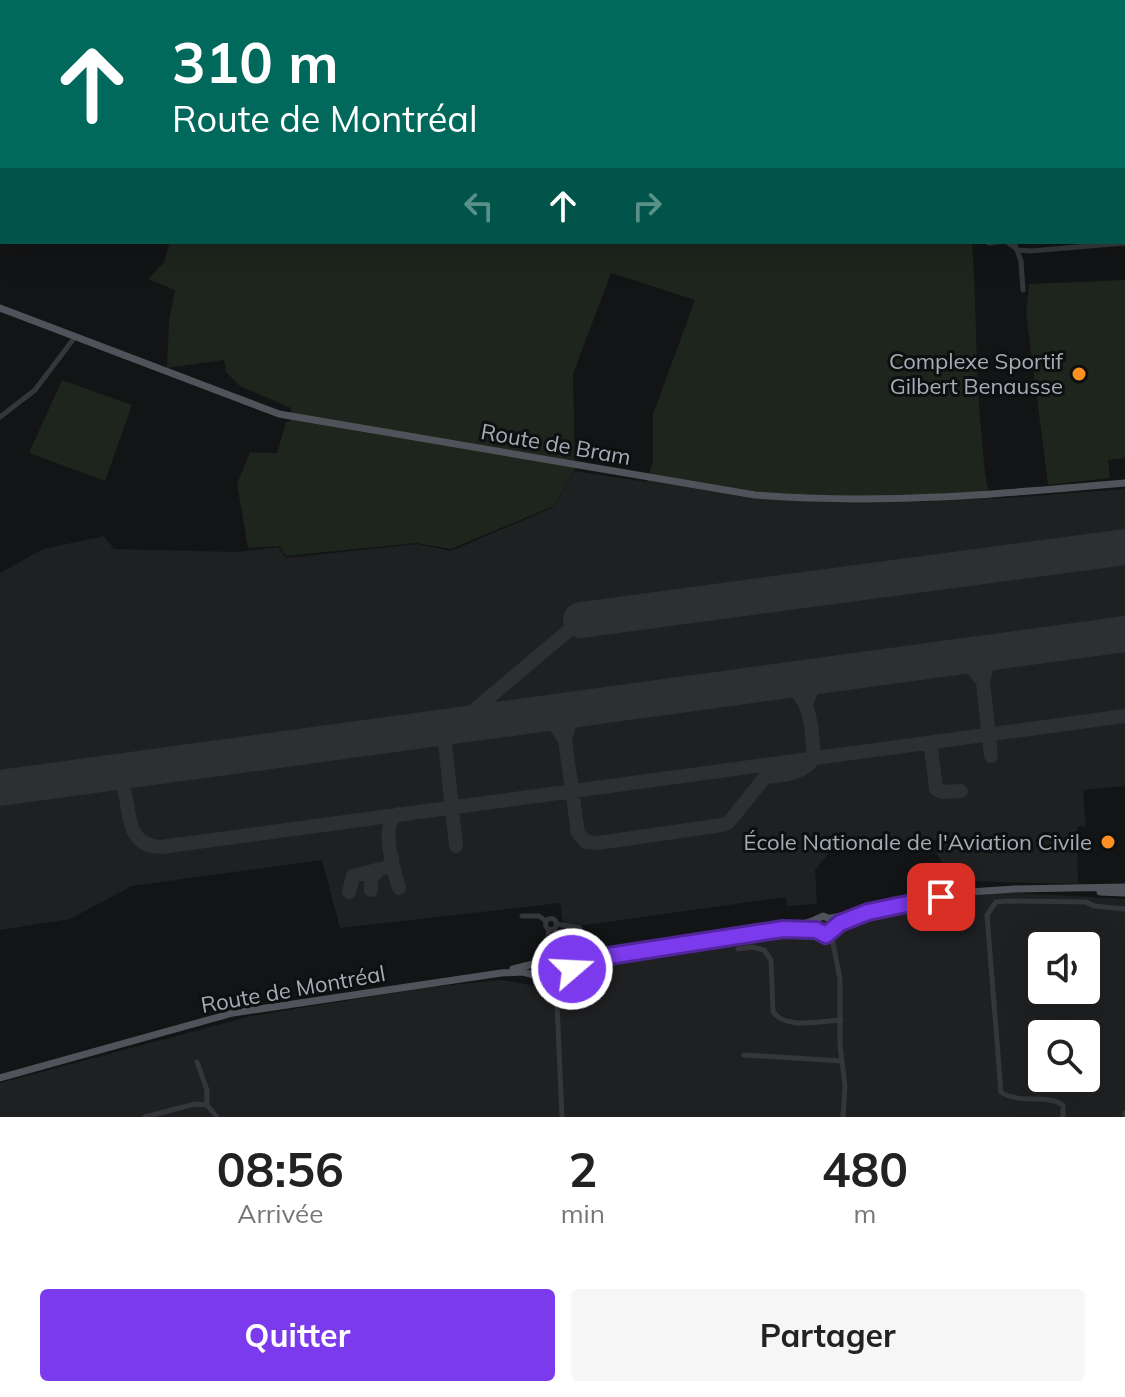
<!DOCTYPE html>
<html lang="fr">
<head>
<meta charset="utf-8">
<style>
	body { margin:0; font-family:Mulish,sans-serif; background:#f6f6f6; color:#222; height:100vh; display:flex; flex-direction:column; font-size:30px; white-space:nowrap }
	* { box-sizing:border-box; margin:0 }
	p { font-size:26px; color:#767676 }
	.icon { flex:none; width:44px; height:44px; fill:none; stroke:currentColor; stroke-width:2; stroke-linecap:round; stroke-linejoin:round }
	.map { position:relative; height:1117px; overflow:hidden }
	.panel { display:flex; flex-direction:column; background:#fff; flex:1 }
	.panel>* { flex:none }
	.guide { position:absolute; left:0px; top:0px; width:1126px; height:244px; box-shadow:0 8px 32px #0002; background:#00695c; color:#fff; overflow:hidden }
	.buttons { position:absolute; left:1028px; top:932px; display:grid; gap:16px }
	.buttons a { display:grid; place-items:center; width:72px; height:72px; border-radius:8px; background:#fff; box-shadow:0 8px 32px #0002; font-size:40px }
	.pin { position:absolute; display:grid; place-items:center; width:68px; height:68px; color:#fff; margin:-34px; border-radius:16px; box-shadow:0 4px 12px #0006 }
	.me { position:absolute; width:88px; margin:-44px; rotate:71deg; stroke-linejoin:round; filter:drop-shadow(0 0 6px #0008) }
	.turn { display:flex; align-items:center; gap:28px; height:168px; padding:0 40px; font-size:36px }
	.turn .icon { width:104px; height:104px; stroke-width:2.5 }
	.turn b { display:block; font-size:56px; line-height:68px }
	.lanes { display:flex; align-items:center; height:76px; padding:0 40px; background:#0003; justify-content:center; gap:40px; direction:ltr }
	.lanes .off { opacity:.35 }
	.eta { display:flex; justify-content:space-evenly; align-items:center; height:136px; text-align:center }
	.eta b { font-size:48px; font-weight:700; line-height:56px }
	.action { display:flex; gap:16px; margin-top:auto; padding:16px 40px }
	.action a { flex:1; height:92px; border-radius:8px; background:#7c3aed; color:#fff; font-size:32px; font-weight:700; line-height:92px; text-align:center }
	.action a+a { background:#f6f6f6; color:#222 }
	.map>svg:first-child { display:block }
	.built { fill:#1f2022; fill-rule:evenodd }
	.green { fill:#1d251d }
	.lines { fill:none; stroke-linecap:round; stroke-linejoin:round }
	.taxiway { stroke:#2d2f32; stroke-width:14 }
	.runway { stroke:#2d2f32; stroke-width:36 }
	.minor { stroke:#34363a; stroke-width:5 }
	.major { stroke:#50545a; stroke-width:7 }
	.route-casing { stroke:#51269a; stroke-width:20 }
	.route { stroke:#7c3aed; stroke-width:14 }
	.poi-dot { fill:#fe8f23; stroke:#0e0f10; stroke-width:3 }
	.labels { text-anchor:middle; stroke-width:6; stroke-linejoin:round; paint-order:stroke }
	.poi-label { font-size:22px; fill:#a4adb6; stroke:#0e0f10; text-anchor:end }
	.street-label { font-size:22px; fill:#a4adb6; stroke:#0e0f10 }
</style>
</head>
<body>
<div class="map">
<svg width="1125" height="1117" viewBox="0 0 1125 1117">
	<rect width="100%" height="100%" fill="#131415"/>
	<path class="built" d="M574 471 647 482 848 504 991 499 1125 489V786L1083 790 1086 826 1077 827 1078 884 960 881 949 874 937 854V851L943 847 942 840 892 841 831 850 815 870 817 904 787 906 786 897 564 928 560 903 340 928 322 860 132 886 70 919 0 930V573L43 549 104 536 114 549 238 552 278 547 286 558 418 544 451 551 554 507Z
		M959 890 1125 899V1117H0V1083L251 1016 432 987 502 980 543 987 571 985 586 953 795 921ZM1042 946H1086V990H1042ZM1042 1034H1086V1078H1042Z"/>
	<path class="green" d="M170 242H972C977 308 975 373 982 439 984 460 984 479 991 499L848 504 647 482 653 461V414L695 300 611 273 573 374 575 469 554 506 451 549 416 543 286 556 279 546 248 548 237 484 250 452 277 453 286 422 290 421 291 408 240 386 226 372 224 360 167 368 169 322 175 290 148 279 164 262Z
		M1125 280V458L1108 460 1110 478 1048 485 1026 312 1029 284Z
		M62 380 132 405 105 481 29 453Z"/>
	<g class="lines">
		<path class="taxiway" d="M947 659C965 661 973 666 983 682
			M806 704 813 687 828 675
			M587 708 571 718 565 740 578 833 586 842 598 843 722 825 729 822 765 777C784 775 802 775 814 758 812 729 812 688 776 682
			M533 715 553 722 565 740
			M429 729 440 733 445 743
			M926 744 931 748 936 789 942 792 961 791
			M991 756 983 682 987 664 1006 651
			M110 773C140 782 112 846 161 847L1125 716
			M398 814C379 823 394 871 399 888
			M456 846 445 743 447 733 581 620
			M371 890V878L379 870
			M349 892 353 876 388 867 392 857"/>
		<path class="runway" d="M581 620 1125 547
			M0 788 1125 634"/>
		<path class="minor" d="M1124 26H1125
			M1007 242 1018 250 1030 251 1125 243
			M1014 242 1021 261 1023 290
			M989 243 998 242
			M0 417 35 390 75 337
			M522 916H539L546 921
			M545.5 924a5.5 5.5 0 1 1 11 0a5.5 5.5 0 1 1-11 0Z
			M556 924 580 928
			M554 929 564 949
			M831 933 840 979V1045L845 1086 843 1117
			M738 949 752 947 764 950 771 960 773 1011C783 1030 821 1021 841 1020
			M546 951 549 929
			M548 981 557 1003
			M744 1055 842 1061
			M197 1062 207 1090V1105
			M145 1117 195 1104 207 1105 217 1117
			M562 1117 557 1004 564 980
			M1063 1117V1105C1044 1093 1020 1105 1001 1092L987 915 996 902 1007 901 1086 902 1094 906 1125 909
			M1125 1117V1113"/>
		<path class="major" d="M0 308 279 414 755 495C879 505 1001 494 1125 483
			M1100 892 1125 893
			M831 918 969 892 1015 889 1125 887
			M793 929 816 930 826 935 840 923 853 917
			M570 957C615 961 663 948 707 941 745 935 790 933 823 916L833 920 834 929
			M513 969 533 964 550 949 560 948 568 953 573 965 570 974 564 980 548 981 540 973 539 959
			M572 969 596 960
			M0 1078 233 1013 501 973 523 972 542 977"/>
	</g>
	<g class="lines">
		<g class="route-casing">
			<path id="route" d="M572 969 602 957 783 929 816 930 826 935 840 923 868 912 941 897"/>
		</g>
		<use href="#route" class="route"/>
	</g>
	<g class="poi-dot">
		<circle cx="1079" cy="374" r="8"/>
		<circle cx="1108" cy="842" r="8"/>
	</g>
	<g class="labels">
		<g class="poi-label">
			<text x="1063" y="369">Complexe Sportif<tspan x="1063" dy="25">Gilbert Benausse</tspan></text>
			<text x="1092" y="850">École Nationale de l'Aviation Civile</text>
		</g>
		<g class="street-label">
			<text transform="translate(556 444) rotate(10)" y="8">Route de Bram</text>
			<text transform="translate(293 989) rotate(-10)" y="8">Route de Montréal</text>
		</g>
	</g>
</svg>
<div class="buttons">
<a><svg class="icon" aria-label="sound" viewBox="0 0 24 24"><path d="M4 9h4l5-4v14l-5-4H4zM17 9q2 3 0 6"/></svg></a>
<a><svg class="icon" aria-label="search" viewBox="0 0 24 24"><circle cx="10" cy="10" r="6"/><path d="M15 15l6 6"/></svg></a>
</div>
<div class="pin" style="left:941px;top:897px;background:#d93025"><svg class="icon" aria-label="arrive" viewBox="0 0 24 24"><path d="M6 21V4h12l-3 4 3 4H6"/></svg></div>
<svg class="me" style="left:572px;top:969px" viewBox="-20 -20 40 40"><circle r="17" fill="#7c3aed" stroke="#fff" stroke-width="3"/><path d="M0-11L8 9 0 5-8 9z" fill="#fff"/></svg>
<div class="guide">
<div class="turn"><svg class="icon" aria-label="ahead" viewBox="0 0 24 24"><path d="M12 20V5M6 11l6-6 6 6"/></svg><div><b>310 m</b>Route de Montréal</div></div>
<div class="lanes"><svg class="icon off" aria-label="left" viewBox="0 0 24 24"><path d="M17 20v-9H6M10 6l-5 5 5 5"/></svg><svg class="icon" aria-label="ahead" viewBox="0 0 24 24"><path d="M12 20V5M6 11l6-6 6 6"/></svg><svg class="icon off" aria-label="right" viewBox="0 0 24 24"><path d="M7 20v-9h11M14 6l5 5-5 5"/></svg></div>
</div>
</div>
<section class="panel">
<div class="eta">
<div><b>08:56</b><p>Arrivée</p></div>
<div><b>2</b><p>min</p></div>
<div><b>480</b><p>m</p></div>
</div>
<div class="action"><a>Quitter</a><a>Partager</a></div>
</section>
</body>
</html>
